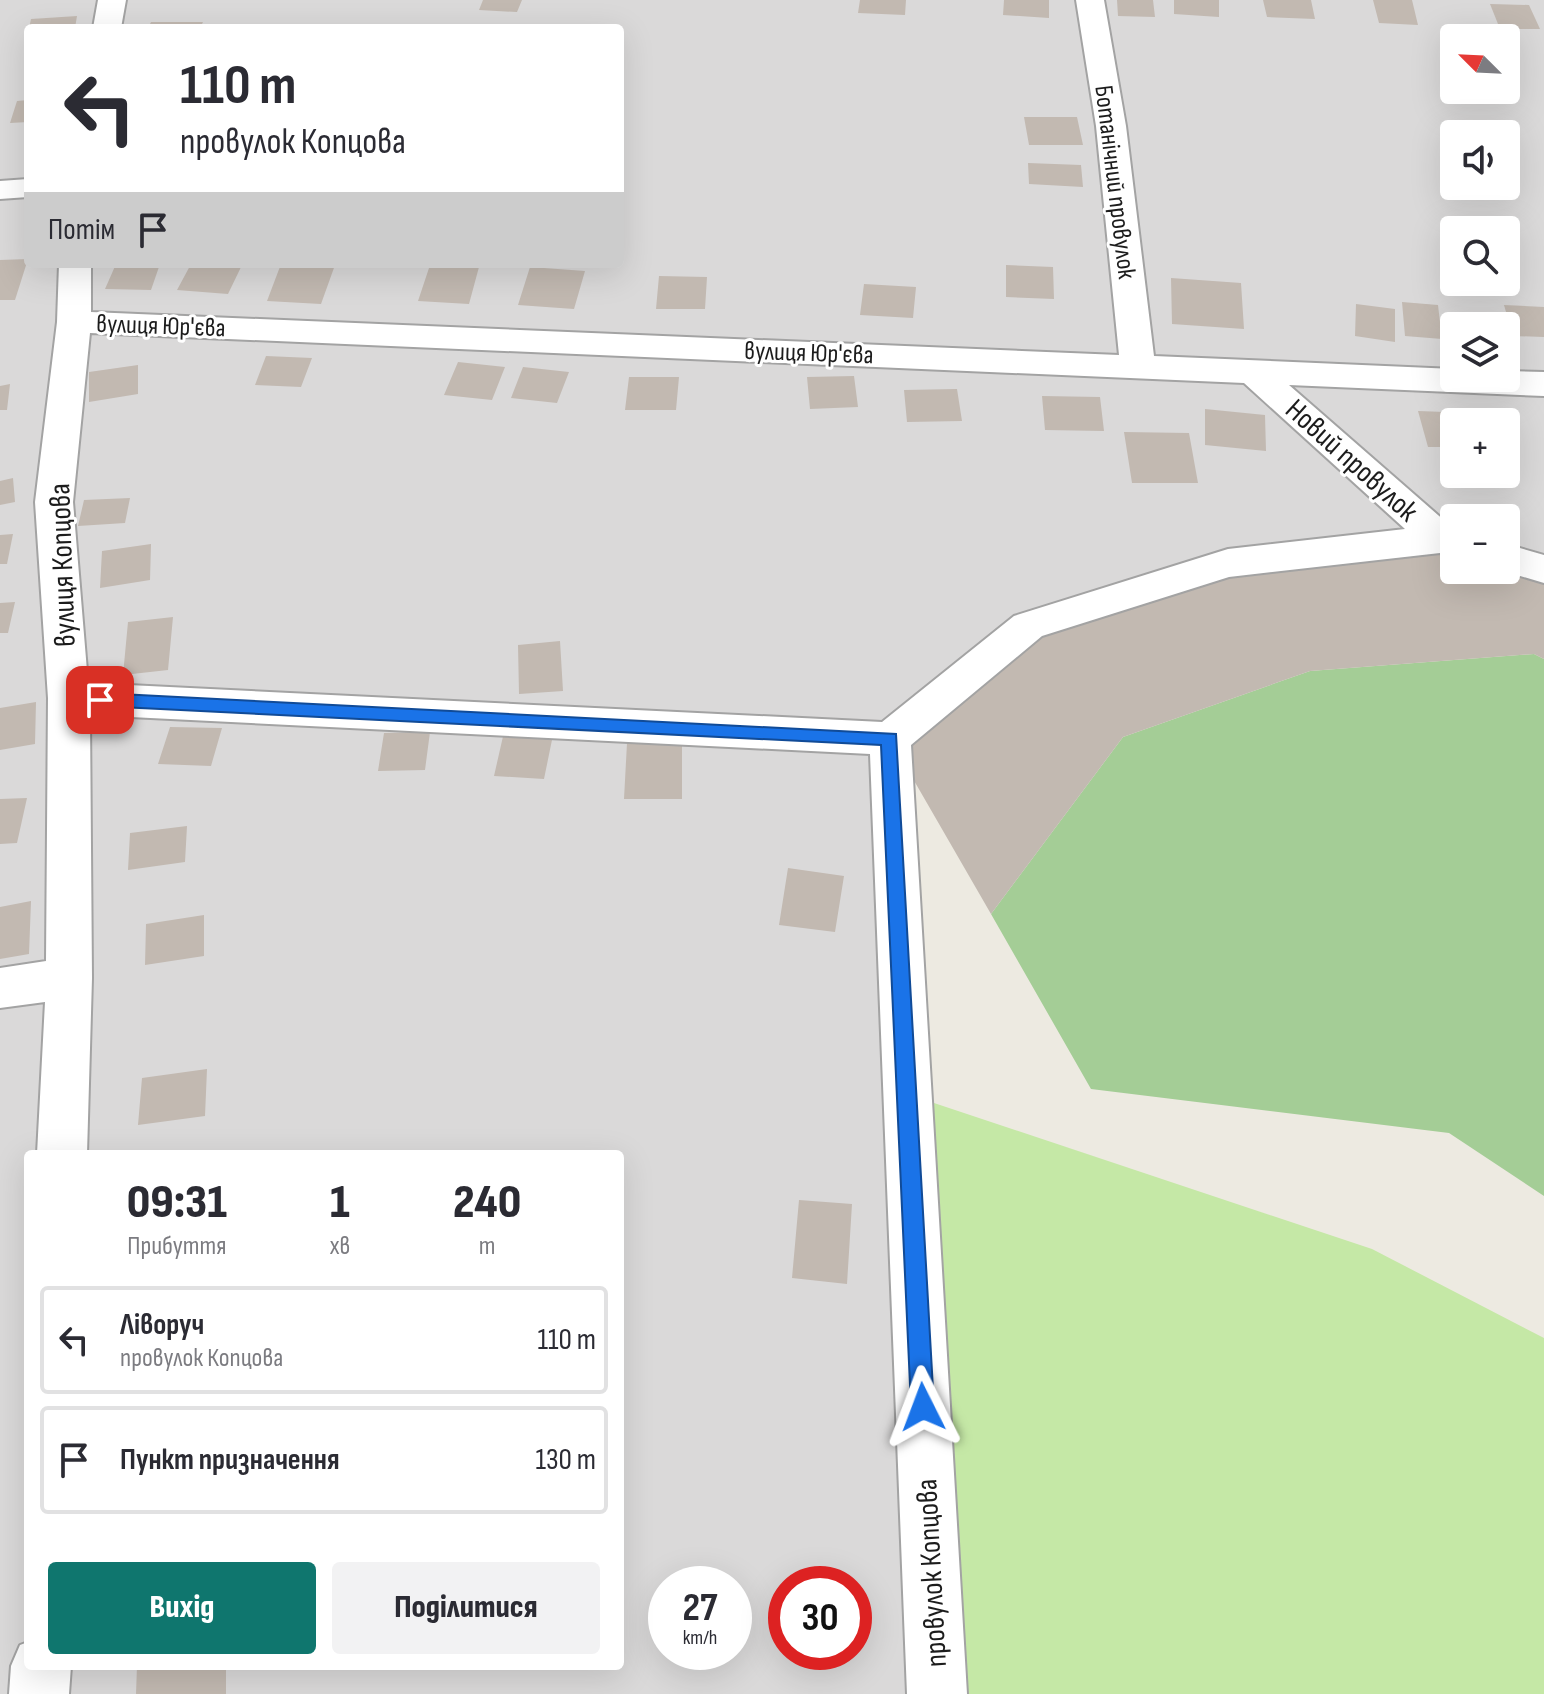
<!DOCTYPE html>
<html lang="uk">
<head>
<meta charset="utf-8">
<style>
	body { margin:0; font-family:"Sofia Sans Condensed",sans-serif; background:#f2f2f3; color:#2b2b33; height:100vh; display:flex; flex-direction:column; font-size:30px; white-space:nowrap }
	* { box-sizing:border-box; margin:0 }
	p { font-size:26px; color:#7c7c81 }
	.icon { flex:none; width:44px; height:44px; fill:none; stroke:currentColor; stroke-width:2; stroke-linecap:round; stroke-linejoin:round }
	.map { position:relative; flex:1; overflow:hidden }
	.sheet { position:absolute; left:24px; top:1150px; width:600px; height:520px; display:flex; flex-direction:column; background:#fff; border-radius:8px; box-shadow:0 8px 32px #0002 }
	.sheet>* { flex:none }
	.hud { position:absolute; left:24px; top:24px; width:600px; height:244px; border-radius:8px; box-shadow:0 8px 32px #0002; background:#fff; color:#2b2b33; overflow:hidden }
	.needle { width:52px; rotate:294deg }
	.tools { position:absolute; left:1440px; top:24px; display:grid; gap:16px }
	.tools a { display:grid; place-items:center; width:80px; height:80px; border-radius:8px; background:#fff; box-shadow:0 8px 32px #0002; font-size:40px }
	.speed { position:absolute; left:648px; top:1566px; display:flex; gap:16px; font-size:40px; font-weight:700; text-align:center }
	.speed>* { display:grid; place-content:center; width:104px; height:104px; border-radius:50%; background:#fff; box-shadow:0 8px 32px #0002; line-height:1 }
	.speed small { font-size:20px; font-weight:400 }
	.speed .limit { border:12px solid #d22; background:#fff; color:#111 }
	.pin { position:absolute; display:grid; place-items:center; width:68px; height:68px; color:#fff; margin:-34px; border-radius:16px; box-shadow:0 4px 12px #0006 }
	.me { position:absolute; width:88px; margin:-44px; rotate:357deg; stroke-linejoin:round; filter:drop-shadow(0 0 6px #0008) }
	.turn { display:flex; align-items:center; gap:28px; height:168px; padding:0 24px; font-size:36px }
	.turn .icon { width:104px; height:104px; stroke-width:2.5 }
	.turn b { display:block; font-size:56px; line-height:68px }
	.then { display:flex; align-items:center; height:76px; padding:0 24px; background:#0003; gap:16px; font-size:30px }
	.eta { display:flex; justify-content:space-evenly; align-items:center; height:136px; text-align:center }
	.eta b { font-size:48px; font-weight:800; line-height:56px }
	.action { display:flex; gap:16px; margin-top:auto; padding:16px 24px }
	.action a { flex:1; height:92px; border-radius:8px; background:#0f766e; color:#fff; font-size:32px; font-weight:800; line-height:92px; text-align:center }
	.action a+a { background:#f2f2f3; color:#2b2b33 }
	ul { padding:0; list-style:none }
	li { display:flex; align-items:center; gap:24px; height:108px; margin:0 16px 12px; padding:0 8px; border:4px solid #e1e1e2; border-radius:8px }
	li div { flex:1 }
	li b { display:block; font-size:30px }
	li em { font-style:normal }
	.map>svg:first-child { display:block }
	.residential { fill:#dad9d9; fill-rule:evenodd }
	.grass { fill:#c5e8a6 }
	.forest { fill:#a4cd96 }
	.building { fill:#c2b9b1 }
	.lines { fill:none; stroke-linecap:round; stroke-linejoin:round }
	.minor-casing { stroke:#a3a3a3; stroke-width:4 }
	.minor { fill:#fff; fill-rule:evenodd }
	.route { fill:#1a73e8; stroke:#114b97; stroke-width:2 }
	.labels { text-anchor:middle; stroke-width:6; stroke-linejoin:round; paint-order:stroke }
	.far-street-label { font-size:26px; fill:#1c1c1c; stroke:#fff }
	.street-label { font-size:30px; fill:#1c1c1c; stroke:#fff }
</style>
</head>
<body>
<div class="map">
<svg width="1544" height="1694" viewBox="0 0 1544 1694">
	<rect width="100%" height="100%" fill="#edeae1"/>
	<path class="residential" d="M0 0H1544V569L1506 558V518H1454V543L890 739 937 1694H0V196L28 192V264H620V28H28V189L0 192ZM1454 38H1506V90H1454ZM1454 134H1506V186H1454ZM1454 230H1506V282H1454ZM1454 326H1506V378H1454ZM1454 422H1506V474H1454ZM28 1154H620V1666H28ZM666 1584H734V1652H666ZM786 1584H854V1652H786Z"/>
	<path class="grass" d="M907 1094 1372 1249 1544 1338V1694H937Z"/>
	<path class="forest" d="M1534 654 1544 659V1196L1449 1133 1091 1089 991 914 1123 737 1310 671Z"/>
	<path class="building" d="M483 0H522L517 12 479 10Z
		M860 0H906L905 15 858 13Z
		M1004 0H1049V18L1003 15Z
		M1117 0H1153L1155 17 1118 16Z
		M1174 0H1219V17L1174 14Z
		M1263 0H1311L1315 19 1267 17Z
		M1373 0H1412L1418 25 1379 23Z
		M1490 4 1529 5 1540 29H1500Z
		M77 16 75 28H29L31 19Z
		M151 22H203L200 28H148Z
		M28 100V122L10 123 17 101Z
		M1024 117H1077L1083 145H1029Z
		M1028 163 1081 165 1083 187 1029 184Z
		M28 259 15 300H0V260Z
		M116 264H160L151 290 105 289Z
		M191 264H231L242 265 228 294 177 290Z
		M281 264 335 265 321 304 267 301Z
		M430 265 479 267 469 304 418 301Z
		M1006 265 1053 267 1054 299 1006 297Z
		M530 267 585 271 574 309 518 305Z
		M659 276 707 277 705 309H656Z
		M1171 278 1241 283 1244 329 1172 324Z
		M864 284 916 287 913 318 860 315Z
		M1402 302 1438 305 1442 339 1405 336Z
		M1356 304 1395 309V342L1355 336Z
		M1504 305 1544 307V337L1513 336Z
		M266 356 312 358 301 387 255 385Z
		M458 362 505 367 492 400 444 395Z
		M138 365V394L89 402V372Z
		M523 367 569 372 557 403 511 398Z
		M854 376 858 407 810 409 807 377Z
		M629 377H679L676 410H625Z
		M10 384 7 410H0V386Z
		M957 389 962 421 907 422 904 390Z
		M1042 396 1100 397 1104 431 1045 430Z
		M1205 409 1265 415 1266 451 1205 445Z
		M1418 411 1472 413 1475 422H1454V447H1428Z
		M1124 432 1189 433 1198 483H1132Z
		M13 478 15 502 0 505V481Z
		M130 498 125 523 78 526 84 500Z
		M13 534 7 564H0V535Z
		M1454 543V570H1506V558L1544 569V659L1534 654 1310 671 1123 737 991 914 890 739 1028 626 1228 563Z
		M151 544 150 580 100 588 102 551Z
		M15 602 8 633H0V603Z
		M173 617 168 670 123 675 128 622Z
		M560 641 563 691 519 694 518 645Z
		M36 702 35 744 0 750V708Z
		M170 727 222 728 211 766 158 764Z
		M430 732 425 770 378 771 384 733Z
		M504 732 553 735 544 779 494 776Z
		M682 742V799H624L627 743Z
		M27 798 17 843 0 844V799Z
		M187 826 185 862 128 870 130 833Z
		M788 868 844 876 835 932 779 925Z
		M31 901 29 954 0 959V907Z
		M204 915V956L145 965 146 924Z
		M207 1069 205 1116 138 1125 142 1078Z
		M799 1200 852 1204 847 1284 792 1278Z
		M137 1666H226V1694H136Z"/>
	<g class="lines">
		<g class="minor-casing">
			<path id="minor" d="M98 0H126L121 28H93Z
				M1076 0H1104L1126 126 1154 356 1454 369V378H1506V371L1544 372V396L1289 385 1454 529V557L1440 553 1229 577 1042 636 911 745 967 1694H907L870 754 90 715 92 978 87 1154H37L45 1002 0 1008V968L46 961 48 698 35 502 57 322 59 264H91V312L1119 355 1096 126ZM90 333 1244 383 1405 529 1228 549 1014 616 882 722 88 683 73 502Z
				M28 179V197L0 199V181Z
				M1506 544 1544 555V583L1500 570H1506Z
				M28 1642V1666H71L69 1694H9L11 1666 20 1645Z"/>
		</g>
		<use href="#minor" class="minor"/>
	</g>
	<path class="route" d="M100 693 896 734 934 1407 931 1415 923 1419 915 1415 911 1407 881 745 100 706 92 700Z"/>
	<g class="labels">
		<g class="far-street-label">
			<text transform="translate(1116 182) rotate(83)" y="9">Ботанічний провулок</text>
			<text transform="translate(161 325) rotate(2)" y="9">вулиця Юр'єва</text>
			<text transform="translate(809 352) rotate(2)" y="9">вулиця Юр'єва</text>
		</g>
		<g class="street-label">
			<text transform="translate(1352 460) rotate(42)" y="10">Новий провулок</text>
			<text transform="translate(62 565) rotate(-92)" y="10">вулиця Копцова</text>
			<text transform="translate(931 1573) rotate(-93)" y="10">провулок Копцова</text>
		</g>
	</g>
</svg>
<div class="tools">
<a><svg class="needle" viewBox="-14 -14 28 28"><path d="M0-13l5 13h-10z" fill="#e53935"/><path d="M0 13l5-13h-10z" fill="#7c7c81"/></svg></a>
<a><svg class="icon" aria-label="sound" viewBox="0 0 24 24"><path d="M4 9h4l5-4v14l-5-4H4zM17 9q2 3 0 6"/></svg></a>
<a><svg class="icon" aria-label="search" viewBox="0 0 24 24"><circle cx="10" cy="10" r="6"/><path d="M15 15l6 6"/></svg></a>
<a><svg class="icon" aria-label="layers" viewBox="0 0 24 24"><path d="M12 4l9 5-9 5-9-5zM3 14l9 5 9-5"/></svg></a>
<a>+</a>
<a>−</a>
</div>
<div class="speed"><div>27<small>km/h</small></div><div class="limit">30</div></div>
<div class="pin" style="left:100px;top:700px;background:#d93025"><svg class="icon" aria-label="arrive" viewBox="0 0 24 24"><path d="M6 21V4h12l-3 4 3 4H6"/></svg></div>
<svg class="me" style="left:923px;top:1407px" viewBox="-20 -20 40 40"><path d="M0-17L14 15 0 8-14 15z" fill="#1a73e8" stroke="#fff" stroke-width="4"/></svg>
<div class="hud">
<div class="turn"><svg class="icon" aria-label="left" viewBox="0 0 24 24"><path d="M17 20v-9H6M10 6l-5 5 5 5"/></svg><div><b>110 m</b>провулок Копцова</div></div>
<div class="then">Потім<svg class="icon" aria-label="arrive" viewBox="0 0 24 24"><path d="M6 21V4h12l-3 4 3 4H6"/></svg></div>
</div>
<section class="sheet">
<div class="eta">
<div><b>09:31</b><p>Прибуття</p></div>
<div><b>1</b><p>хв</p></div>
<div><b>240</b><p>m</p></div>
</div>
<ul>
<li><svg class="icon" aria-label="left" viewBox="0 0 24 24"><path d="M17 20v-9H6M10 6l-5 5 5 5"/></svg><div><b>Ліворуч</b><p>провулок Копцова</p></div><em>110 m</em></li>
<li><svg class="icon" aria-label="arrive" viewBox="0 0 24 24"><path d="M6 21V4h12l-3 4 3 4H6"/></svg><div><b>Пункт призначення</b></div><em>130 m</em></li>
</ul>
<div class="action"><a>Вихід</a><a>Поділитися</a></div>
</section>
</div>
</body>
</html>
